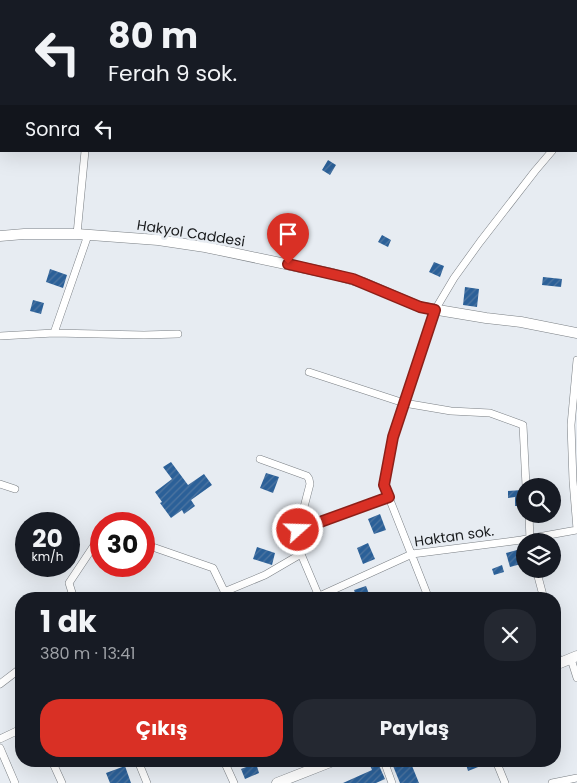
<!DOCTYPE html>
<html lang="tr">
<head>
<meta charset="utf-8">
<style>
	body { margin:0; font-family:Poppins,sans-serif; background:#242831; color:#f1f3f6; height:100vh; display:flex; flex-direction:column; font-size:19px; white-space:nowrap }
	* { box-sizing:border-box; margin:0 }
	p { font-size:16px; color:#9ea1a6 }
	.icon { flex:none; width:28px; height:28px; fill:none; stroke:currentColor; stroke-width:2; stroke-linecap:round; stroke-linejoin:round }
	.map { position:relative; flex:1; overflow:hidden }
	.side { position:absolute; left:15px; top:592px; width:546px; height:175px; display:flex; flex-direction:column; background:#171b24; border-radius:20px; box-shadow:0 5px 20px #0002 }
	.side>* { flex:none }
	.banner { position:absolute; left:0px; top:0px; width:578px; height:152px; box-shadow:0 5px 20px #0002; background:#171b24; color:#f1f3f6; overflow:hidden }
	.tools { position:absolute; left:516px; top:478px; display:grid; gap:10px }
	.tools a { display:grid; place-items:center; width:45px; height:45px; border-radius:50%; background:#171b24; box-shadow:0 5px 20px #0002; font-size:25px }
	.speed { position:absolute; left:15px; top:512px; display:flex; gap:10px; font-size:25px; font-weight:700; text-align:center }
	.speed>* { display:grid; place-content:center; width:65px; height:65px; border-radius:50%; background:#171b24; box-shadow:0 5px 20px #0002; line-height:1 }
	.speed small { font-size:12px; font-weight:400 }
	.speed .limit { border:8px solid #d22; background:#fff; color:#111 }
	.pin { position:absolute; display:grid; place-items:center; width:42px; height:42px; color:#fff; margin:-51px -21px; border-radius:50% 50% 50% 0; rotate:-45deg; box-shadow:0 0 5px #0007 }
	.pin .icon { rotate:45deg }
	.me { position:absolute; width:55px; margin:-28px; rotate:70deg; stroke-linejoin:round; filter:drop-shadow(0 0 4px #0008) }
	.turn { display:flex; align-items:center; gap:18px; height:105px; padding:0 25px; font-size:22px }
	.turn .icon { width:65px; height:65px; stroke-width:2.5 }
	.turn b { display:block; font-size:35px; line-height:42px }
	.then { display:flex; align-items:center; height:48px; padding:0 25px; background:#0003; gap:10px; font-size:19px }
	.round { display:grid; place-items:center; flex:none; width:52px; height:52px; border-radius:20px; background:#242831 }
	.headline { display:flex; align-items:center; justify-content:space-between; height:85px; padding:0 25px }
	h1 { font-size:30px; font-weight:700; line-height:38px }
	.primary-button { display:flex; gap:10px; margin-top:auto; padding:10px 25px }
	.primary-button a { flex:1; height:58px; border-radius:20px; background:#d93025; color:#fff; font-size:20px; font-weight:700; line-height:58px; text-align:center }
	.primary-button a+a { background:#242831; color:#f1f3f6 }
	.map>svg:first-child { display:block }
	.building { fill:url(#building-hatch) }
	.lines { fill:none; stroke-linecap:round; stroke-linejoin:round }
	.street-casing { stroke:#7a7f84; stroke-width:8 }
	.secondary-casing { stroke:#7a7f84; stroke-width:11 }
	.street { stroke:#fff; stroke-width:7 }
	.secondary { stroke:#fff; stroke-width:10 }
	.route-casing { stroke:#8d1f18; stroke-width:12 }
	.route { stroke:#d93025; stroke-width:9 }
	.labels { text-anchor:middle; stroke-width:5; stroke-linejoin:round; paint-order:stroke }
	.street-label { font-size:14px; fill:#181a1c; stroke:#e7ecf2 }
</style>
</head>
<body>
<div class="map">
<svg width="577" height="783" viewBox="0 0 577 783">
	<defs>
		<pattern id="building-hatch" width="6" height="6" patternUnits="userSpaceOnUse" patternTransform="scale(1.25)"><rect width="6" height="6" fill="#2b6098"/><path d="M-1 1l2-2M0 6l6-6M5 7l2-2" fill="none" stroke="#4f76a1"/></pattern>
	</defs>
	<rect width="100%" height="100%" fill="#e7ecf2"/>
	<path class="building" d="M328 160 336 165 330 175 322 170Z
		M382 235 391 240 388 247 378 242Z
		M434 262 444 266 440 277 429 272Z
		M50 269 67 275 63 288 46 282Z
		M543 277 562 279 561 287 542 285Z
		M465 287 479 289 477 307 463 305Z
		M33 300 44 303 41 314 30 311Z
		M171 462 188 485 204 474 212 485 191 500 195 506 184 514 182 510 171 518 160 503 162 502 155 492 172 479 163 467Z
		M266 473 279 477 273 493 260 488Z
		M522 490 523 506H515V497L508 498V491Z
		M380 514 386 530 374 534 368 519Z
		M26 536V559L18 556Z
		M368 543 375 559 363 564 357 548Z
		M257 547 275 553 272 565 253 559Z
		M517 550 521 564 510 567 506 553Z
		M502 565 504 572 494 575 492 569Z
		M110 566H134L131 575Z
		M366 586 371 599H357L354 590Z
		M368 761H377L385 779 376 783H343L372 770Z
		M391 761H410L419 783H400Z
		M465 761H491V762L468 771Z
		M256 763 259 773 245 779 241 769Z
		M125 766 131 783H110L106 773Z"/>
	<g class="lines">
		<g class="street-casing">
			<path id="street" d="M71 0V1
				M576 124 577 123
				M0 142H1
				M77 234 85 151
				M54 333 144 335 178 334
				M0 336 54 333 88 235
				M577 360 571 425 573 481 577 529
				M309 372 404 403 451 411 490 413 523 425 526 486
				M260 459 307 476 309 479 310 484 298 530
				M0 484 15 489
				M529 514 530 541
				M144 544 213 568 228 599
				M536 569 544 599
				M224 592 265 575 301 554
				M74 599 69 583 101 535
				M313 599 412 554 521 540 577 530
				M320 599 301 554 298 530 389 497
				M429 599 384 485 393 437 435 310 454 278 480 242 535 171 552 151
				M555 646 559 664
				M571 659 577 678
				M0 684 21 668
				M0 739 21 729
				M0 748 15 783
				M52 761 62 783
				M138 761 147 783
				M224 761 234 783
				M384 761 392 783
				M496 761 505 783
				M552 783 577 778"/>
		</g>
		<g class="secondary-casing">
			<path id="secondary" d="M0 236 24 234H77L158 240 205 247 333 274 364 283 420 307 486 318 521 322 577 333
				M555 665 577 656
				M277 783 333 761"/>
		</g>
		<use href="#street" class="street"/>
		<use href="#secondary" class="secondary"/>
	</g>
	<g class="lines">
		<g class="route-casing">
			<path id="route" d="M288 264 353 279 420 307 435 310 393 437 384 485 389 497 298 530"/>
		</g>
		<use href="#route" class="route"/>
	</g>
	<g class="labels">
		<g class="street-label">
			<text transform="translate(191 233) rotate(9)" y="5">Hakyol Caddesi</text>
			<text transform="translate(454 536) rotate(-8)" y="5">Haktan sok.</text>
		</g>
	</g>
</svg>
<div class="tools">
<a><svg class="icon" aria-label="search" viewBox="0 0 24 24"><circle cx="10" cy="10" r="6"/><path d="M15 15l6 6"/></svg></a>
<a><svg class="icon" aria-label="layers" viewBox="0 0 24 24"><path d="M12 4l9 5-9 5-9-5zM3 14l9 5 9-5"/></svg></a>
</div>
<div class="speed"><div>20<small>km/h</small></div><div class="limit">30</div></div>
<div class="pin" style="left:288px;top:264px;background:#d93025"><svg class="icon" aria-label="arrive" viewBox="0 0 24 24"><path d="M6 21V4h12l-3 4 3 4H6"/></svg></div>
<svg class="me" style="left:298px;top:530px" viewBox="-20 -20 40 40"><circle r="17" fill="#d93025" stroke="#fff" stroke-width="3"/><path d="M0-11L8 9 0 5-8 9z" fill="#fff"/></svg>
<div class="banner">
<div class="turn"><svg class="icon" aria-label="left" viewBox="0 0 24 24"><path d="M17 20v-9H6M10 6l-5 5 5 5"/></svg><div><b>80 m</b>Ferah 9 sok.</div></div>
<div class="then">Sonra<svg class="icon" aria-label="left" viewBox="0 0 24 24"><path d="M17 20v-9H6M10 6l-5 5 5 5"/></svg></div>
</div>
<section class="side">
<div class="headline"><div><h1>1 dk</h1><p>380 m · 13:41</p></div><a class="round"><svg class="icon" aria-label="close" viewBox="0 0 24 24"><path d="M6 6l12 12M18 6L6 18"/></svg></a></div>
<div class="primary-button"><a>Çıkış</a><a>Paylaş</a></div>
</section>
</div>
</body>
</html>
